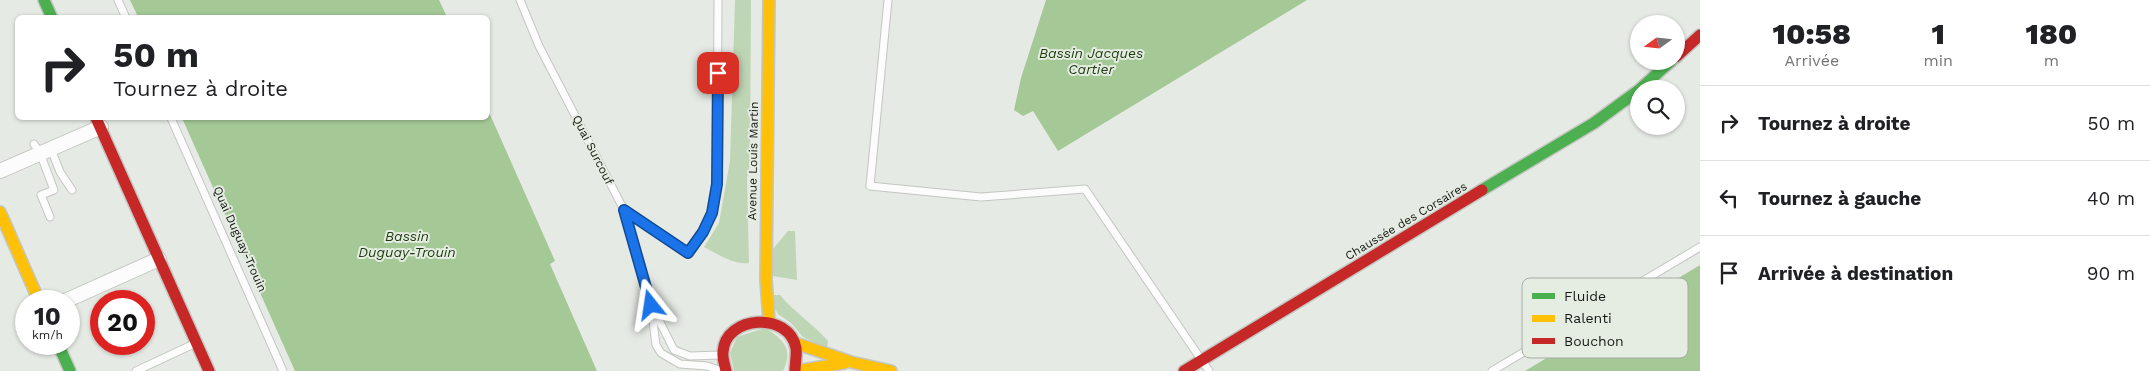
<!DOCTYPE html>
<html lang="fr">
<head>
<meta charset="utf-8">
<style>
	body { margin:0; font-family:"Work Sans",sans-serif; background:#f6f6f6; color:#202124; height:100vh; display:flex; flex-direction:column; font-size:19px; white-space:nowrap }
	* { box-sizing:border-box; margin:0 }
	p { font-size:16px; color:#757577 }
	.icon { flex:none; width:28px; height:28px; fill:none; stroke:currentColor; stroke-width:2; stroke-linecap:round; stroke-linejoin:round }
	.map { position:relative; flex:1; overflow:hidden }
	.sheet { display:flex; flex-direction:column; background:#fff; width:450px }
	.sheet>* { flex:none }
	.top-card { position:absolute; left:15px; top:15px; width:475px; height:105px; border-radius:8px; box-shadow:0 1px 4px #0004; background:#fff; color:#202124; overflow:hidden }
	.needle { width:32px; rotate:255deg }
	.fabs { position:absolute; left:1630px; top:15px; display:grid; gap:10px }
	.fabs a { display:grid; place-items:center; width:55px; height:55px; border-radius:50%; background:#fff; box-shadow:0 1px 4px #0004; font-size:25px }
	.speed { position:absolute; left:15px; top:290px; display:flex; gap:10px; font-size:25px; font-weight:700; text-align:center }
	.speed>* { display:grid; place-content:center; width:65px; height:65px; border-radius:50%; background:#fff; box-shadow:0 1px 4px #0004; line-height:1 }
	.speed small { font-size:12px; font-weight:400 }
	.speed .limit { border:8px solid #d22; background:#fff; color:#111 }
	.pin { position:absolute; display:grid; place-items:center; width:42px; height:42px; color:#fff; margin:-21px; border-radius:10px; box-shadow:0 2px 8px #0006 }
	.me { position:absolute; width:55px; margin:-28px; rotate:345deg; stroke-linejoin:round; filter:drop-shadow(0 0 4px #0008) }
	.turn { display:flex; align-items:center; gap:18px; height:105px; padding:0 15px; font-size:22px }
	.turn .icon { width:65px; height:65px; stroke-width:2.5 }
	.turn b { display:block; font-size:35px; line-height:42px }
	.eta { display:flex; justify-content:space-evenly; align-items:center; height:85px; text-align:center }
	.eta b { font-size:30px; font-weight:800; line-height:35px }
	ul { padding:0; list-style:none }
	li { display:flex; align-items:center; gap:15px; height:75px; padding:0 15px; border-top:1px solid #e0e0e0 }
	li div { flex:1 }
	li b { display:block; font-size:19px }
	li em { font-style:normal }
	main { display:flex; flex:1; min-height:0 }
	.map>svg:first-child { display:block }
	.green { fill:#bfd6b6 }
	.water { fill:#a4c896 }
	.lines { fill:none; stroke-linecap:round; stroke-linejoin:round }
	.lane-casing { stroke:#c3c6c1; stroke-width:9 }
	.street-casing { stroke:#c3c6c1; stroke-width:16 }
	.fast-casing { stroke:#c3c6c1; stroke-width:14 }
	.slow-casing { stroke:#c3c6c1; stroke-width:14 }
	.jam-casing { stroke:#c3c6c1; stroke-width:14 }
	.lane { stroke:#fbfcfb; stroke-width:7 }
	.street { stroke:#fbfcfb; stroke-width:14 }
	.fast { stroke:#4caf50; stroke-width:11 }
	.slow { stroke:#ffc107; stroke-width:11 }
	.jam { stroke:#c62828; stroke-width:11 }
	.route-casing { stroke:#114b97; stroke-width:12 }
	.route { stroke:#1a73e8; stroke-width:9 }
	.labels { text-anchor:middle; stroke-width:4; stroke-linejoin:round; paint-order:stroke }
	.street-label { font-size:12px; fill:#161815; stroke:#e5ece2 }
	.water-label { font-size:14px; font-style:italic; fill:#1c3b0c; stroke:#e5ece2 }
	.key { fill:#e5ece2; stroke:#a7aca4; stroke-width:1 }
	.key-label { font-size:14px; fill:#161815 }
</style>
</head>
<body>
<main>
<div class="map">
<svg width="1700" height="371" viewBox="0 0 1700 371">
	<rect width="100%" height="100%" fill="#e6eae4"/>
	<path class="green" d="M735 0H751L750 164 747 178 749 263C733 265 718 254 704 247L719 223 730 161Z
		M788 231H795L797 280 773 276 772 250Z
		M771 295H780C794 312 813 324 828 341L827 349 803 337 791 323 778 314 772 304Z
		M765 328C783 339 794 349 783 371H734L730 353 737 337Z"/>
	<path class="water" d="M130 0H439L447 17H138Z
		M1046 0H1307L1058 151 1033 111 1023 116 1014 110 1021 78Z
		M488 110 555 261 550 264 597 371H295L182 118H488Z
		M1700 265V371H1525L1545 359Z"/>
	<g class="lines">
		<g class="lane-casing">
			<path id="lane" d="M118 0 126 18
				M520 0 539 46 624 210 651 305 656 345 661 353 680 364 707 366 722 371
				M888 0 870 186 981 197 1085 189 1209 371
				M171 118 283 371
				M34 144 40 153 54 190 41 195 50 217
				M51 149 60 172 72 190
				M625 210 688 253C708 226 712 217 717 184L718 0
				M653 308 674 350 690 356 721 355
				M136 371 196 343
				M1492 371 1700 247"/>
		</g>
		<g class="street-casing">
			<path id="street" d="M0 171 101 127
				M65 301 159 259"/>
		</g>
		<g class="fast-casing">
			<path id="fast" d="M44 0 52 18
				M1640 89 1671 61
				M1482 190 1594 123 1639 90
				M58 344 70 371"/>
		</g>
		<g class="slow-casing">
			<path id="slow" d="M769 0 766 280 769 321
				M0 212 39 301
				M795 343 851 362 891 371
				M797 371 844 363"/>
		</g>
		<g class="jam-casing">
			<path id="jam" d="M1676 57 1700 35
				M96 118 209 371
				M726 371C725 365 722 358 723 352 725 315 789 311 796 348 797 355 795 364 795 371
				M1184 371 1482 190"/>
		</g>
		<use href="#lane" class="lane"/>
		<use href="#street" class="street"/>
		<use href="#fast" class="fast"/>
		<use href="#slow" class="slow"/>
		<use href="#jam" class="jam"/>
	</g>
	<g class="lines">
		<g class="route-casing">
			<path id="route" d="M651 305 624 210 688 253 703 232 712 213 717 184 718 73"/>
		</g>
		<use href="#route" class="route"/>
	</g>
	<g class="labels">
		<g class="street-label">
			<text transform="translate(593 150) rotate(63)" y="4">Quai Surcouf</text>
			<text transform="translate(753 161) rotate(-89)" y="4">Avenue Louis Martin</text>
			<text transform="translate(1406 221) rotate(-31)" y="4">Chaussée des Corsaires</text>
			<text transform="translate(240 239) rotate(66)" y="4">Quai Duguay-Trouin</text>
		</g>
		<g class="water-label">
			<text x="1091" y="58">Bassin Jacques<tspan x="1091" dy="16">Cartier</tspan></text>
			<text x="407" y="241">Bassin<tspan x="407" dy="16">Duguay-Trouin</tspan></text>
		</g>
	</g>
	<rect x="1522" y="278" width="166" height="80" rx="8" class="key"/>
	<rect x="1532" y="293" width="23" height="6" fill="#4caf50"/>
	<rect x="1532" y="315" width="23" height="7" fill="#ffc107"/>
	<rect x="1532" y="338" width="23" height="6" fill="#c62828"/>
	<g class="key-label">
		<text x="1564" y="301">Fluide</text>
		<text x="1564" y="323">Ralenti</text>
		<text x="1564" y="346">Bouchon</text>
	</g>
</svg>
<div class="fabs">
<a><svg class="needle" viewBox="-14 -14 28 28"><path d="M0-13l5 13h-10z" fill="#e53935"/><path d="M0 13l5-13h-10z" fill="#757577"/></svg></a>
<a><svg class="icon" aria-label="search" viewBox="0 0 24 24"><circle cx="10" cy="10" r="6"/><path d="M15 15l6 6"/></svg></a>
</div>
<div class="speed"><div>10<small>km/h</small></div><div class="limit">20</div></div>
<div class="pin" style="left:718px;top:73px;background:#d93025"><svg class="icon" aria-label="arrive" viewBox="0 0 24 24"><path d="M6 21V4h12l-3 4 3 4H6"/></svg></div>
<svg class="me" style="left:651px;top:305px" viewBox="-20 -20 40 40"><path d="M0-17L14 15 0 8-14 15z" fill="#1a73e8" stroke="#fff" stroke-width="4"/></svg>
<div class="top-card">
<div class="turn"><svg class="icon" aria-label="right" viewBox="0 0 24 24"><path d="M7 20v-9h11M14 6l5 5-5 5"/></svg><div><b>50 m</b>Tournez à droite</div></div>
</div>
</div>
<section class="sheet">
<div class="eta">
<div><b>10:58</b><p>Arrivée</p></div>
<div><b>1</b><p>min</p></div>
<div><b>180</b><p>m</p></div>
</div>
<ul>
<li><svg class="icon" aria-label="right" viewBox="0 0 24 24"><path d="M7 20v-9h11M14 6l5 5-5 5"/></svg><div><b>Tournez à droite</b></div><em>50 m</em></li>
<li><svg class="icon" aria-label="left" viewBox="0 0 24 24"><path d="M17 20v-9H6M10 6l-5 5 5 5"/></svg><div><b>Tournez à gauche</b></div><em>40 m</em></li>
<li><svg class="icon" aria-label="arrive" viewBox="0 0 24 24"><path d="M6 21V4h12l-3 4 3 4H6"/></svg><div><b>Arrivée à destination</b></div><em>90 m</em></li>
</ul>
</section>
</main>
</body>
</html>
